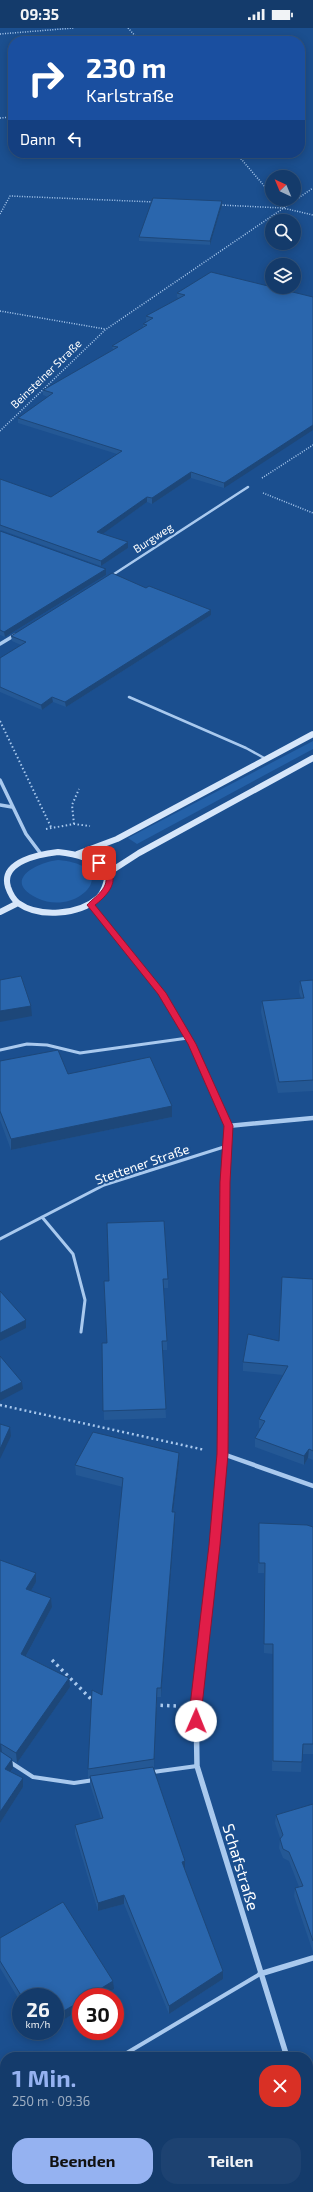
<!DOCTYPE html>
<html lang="de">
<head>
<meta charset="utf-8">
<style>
	body { margin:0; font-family:"Exo 2",sans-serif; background:#1d4271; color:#f1f3f6; height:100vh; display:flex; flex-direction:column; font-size:15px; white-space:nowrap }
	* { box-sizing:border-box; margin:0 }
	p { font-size:13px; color:#9dadc1 }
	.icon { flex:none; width:22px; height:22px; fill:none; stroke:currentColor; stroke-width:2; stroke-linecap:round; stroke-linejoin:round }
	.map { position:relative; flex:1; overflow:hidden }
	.panel { position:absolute; left:0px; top:2024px; width:313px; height:140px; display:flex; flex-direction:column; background:#143b6b; border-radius:16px 16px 0 0; box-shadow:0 2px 10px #0003,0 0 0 1px #33557e }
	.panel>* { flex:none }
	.hud { position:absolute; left:8px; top:8px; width:297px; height:122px; border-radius:16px; box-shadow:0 2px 10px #0003,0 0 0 1px #33557e; background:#1a4fa0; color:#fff; overflow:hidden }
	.needle { width:26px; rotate:316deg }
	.fabs { position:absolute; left:265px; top:142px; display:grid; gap:8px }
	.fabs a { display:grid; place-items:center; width:36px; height:36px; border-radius:50%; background:#143b6b; box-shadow:0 2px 10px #0003,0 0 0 1px #33557e; font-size:20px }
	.speed { position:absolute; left:12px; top:1960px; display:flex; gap:8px; font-size:20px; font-weight:700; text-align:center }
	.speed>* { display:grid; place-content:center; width:52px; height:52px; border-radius:50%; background:#143b6b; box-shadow:0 2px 10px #0003,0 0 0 1px #33557e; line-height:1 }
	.speed small { font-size:10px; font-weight:400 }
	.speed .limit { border:6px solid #d22; background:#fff; color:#111 }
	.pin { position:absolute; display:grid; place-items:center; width:34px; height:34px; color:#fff; margin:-17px; border-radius:8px; box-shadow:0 2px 6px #0006 }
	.me { position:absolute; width:44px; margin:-22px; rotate:1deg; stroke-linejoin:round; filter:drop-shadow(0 0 3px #0008) }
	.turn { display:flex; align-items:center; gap:14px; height:84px; padding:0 12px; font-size:18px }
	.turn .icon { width:52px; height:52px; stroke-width:2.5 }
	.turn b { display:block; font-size:28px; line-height:34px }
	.then { display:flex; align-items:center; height:38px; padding:0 12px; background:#0003; gap:8px; font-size:15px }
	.round { display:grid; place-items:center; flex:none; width:42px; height:42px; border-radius:16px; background:#1d4271 }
	.head { display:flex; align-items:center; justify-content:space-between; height:68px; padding:0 12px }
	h1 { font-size:24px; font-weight:700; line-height:30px; color:#95b2f1 }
	.primary-button { display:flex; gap:8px; margin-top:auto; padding:8px 12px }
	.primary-button a { flex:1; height:46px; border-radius:16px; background:#95b2f1; color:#111; font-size:16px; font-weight:700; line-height:46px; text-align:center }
	.primary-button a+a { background:#1d4271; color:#f1f3f6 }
	.status { display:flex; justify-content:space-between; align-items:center; height:28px; padding:0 20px; background:#143b6b; direction:ltr }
	.status svg { height:11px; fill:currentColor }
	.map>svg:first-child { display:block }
	.green { fill:#2461a8 }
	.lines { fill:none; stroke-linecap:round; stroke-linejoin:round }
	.path-far3 { stroke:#a9c9ee; stroke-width:1.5; stroke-dasharray:1 1.5; stroke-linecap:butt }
	.path-far2 { stroke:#a9c9ee; stroke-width:2; stroke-dasharray:1.5 2.5; stroke-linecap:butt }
	.path-far1 { stroke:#a9c9ee; stroke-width:2.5; stroke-dasharray:2 3; stroke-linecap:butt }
	.path { stroke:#a9c9ee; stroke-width:3.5; stroke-dasharray:2.5 4; stroke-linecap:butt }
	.lane-far2 { stroke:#a9c9ee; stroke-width:2.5 }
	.lane-far1 { stroke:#a9c9ee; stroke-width:3 }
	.lane { stroke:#a9c9ee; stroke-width:4 }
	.street-far3 { stroke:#a9c9ee; stroke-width:2.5 }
	.street-far2 { stroke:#a9c9ee; stroke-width:3.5 }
	.street-far1 { stroke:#a9c9ee; stroke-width:4.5 }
	.street { stroke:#a9c9ee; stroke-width:5.5 }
	.secondary { stroke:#d6e6fa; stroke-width:6 }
	.wall { fill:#245895 }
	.shaded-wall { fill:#1d4779 }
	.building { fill:#2a66ad; stroke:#1d4779 }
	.route { fill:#e11d48; stroke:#92132f }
	.labels { text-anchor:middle; stroke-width:4; stroke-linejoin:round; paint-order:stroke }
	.far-street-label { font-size:11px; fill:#fff; stroke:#1b4f8f }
	.street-label { font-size:13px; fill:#fff; stroke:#1b4f8f }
	.near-street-label { font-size:16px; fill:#fff; stroke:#1b4f8f }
</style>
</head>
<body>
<div class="status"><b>09:35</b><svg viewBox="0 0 49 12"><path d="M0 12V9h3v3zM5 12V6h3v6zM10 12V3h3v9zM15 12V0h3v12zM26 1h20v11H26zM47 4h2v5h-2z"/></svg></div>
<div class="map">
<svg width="313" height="2164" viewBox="0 0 313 2164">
	<rect width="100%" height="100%" fill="#1b4f8f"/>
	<path class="green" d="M313 713V721L137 816 128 810Z
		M58 832C126 838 77 890 37 870 2 853 35 835 58 832Z"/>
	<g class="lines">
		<path class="path-far3" d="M128 0 140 13
			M0 6 74 0
			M0 90 13 89
			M236 125 272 167
			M275 171 282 179
			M220 177 283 180 313 187
			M0 186 10 168 155 174
			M0 283 105 301
			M0 403 105 302 313 160
			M262 450 313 417
			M263 465 313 485"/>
		<path class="path-far2" d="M0 693 51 799
			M74 796 72 777 79 761
			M46 801 74 796 90 798"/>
		<path class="path-far1" d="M0 1377 205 1422"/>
		<path class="path" d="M52 1632 93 1673
			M154 1677 177 1678"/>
		<path class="lane-far2" d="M129 669 246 720 266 731"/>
		<path class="lane-far1" d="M0 1022 27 1016 47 1017 80 1025 188 1010
			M42 1189 73 1226 85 1272 81 1304
			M0 1211 104 1157 227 1118"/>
		<path class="lane" d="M10 1734 33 1749 74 1755 94 1752
			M153 1744 197 1738
			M120 2029 260 1946
			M0 2101 5 2098"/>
		<path class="street-far3" d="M111 548 248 459"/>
		<path class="street-far2" d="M0 616 15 607
			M0 752 26 806 41 826
			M0 777 12 779
			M91 877 162 965 171 981"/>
		<path class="street-far1" d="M171 980 192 1016 228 1098 225 1154 223 1426 216 1501
			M228 1098 313 1090
			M223 1426 313 1458"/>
		<path class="street" d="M216 1500 196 1678 197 1738 287 2029
			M260 1946 313 1930
			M308 2094 313 2109"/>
		<path class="secondary" d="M58 824C78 826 93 831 108 845 107 854 105 863 98 870 79 887 39 890 18 875 13 871 10 865 8 859 0 833 41 826 58 824Z
			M77 826 117 811 313 706
			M108 845 139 825 313 730
			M0 884 18 875"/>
	</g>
	<path class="wall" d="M222 177 210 217 139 213V209Z
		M272 259 224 460 191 450 152 476 147 474 102 506 128 514V520L101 538 1 502 0 503 106 547 5 609 0 607V451L51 469 117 426 18 395V390L48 369 43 367V362L113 322 112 318 143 300V296L148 293H146V288L179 270 177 269V265Z
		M146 560 211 587 66 679 53 674 42 682 0 664V630L21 617 12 613 11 608Z
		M313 952V1063L278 1065 261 984 262 973 301 970 299 964 300 953Z
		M0 1033 68 1046 172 1089 11 1122 0 1092Z
		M168 1251V1260H164L167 1313V1322H163L166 1390 104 1392 102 1315H107L104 1253Z
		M313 1251V1432L308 1430 304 1437 255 1419V1410L261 1400H259V1391L283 1347 243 1343V1334L279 1313Z
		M179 1434 173 1484H175V1493L161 1669H157L154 1740 185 1842 223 1943V1951L169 1986 124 1876 98 1883 75 1806V1797L101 1791 90 1756V1749L88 1750V1741L102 1667 123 1459 76 1447 75 1437Z
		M313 1499V1726H302L301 1744 272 1743 273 1626 264 1625V1545H258L259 1505Z
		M0 1532 36 1545V1554L31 1563 51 1570 52 1579 26 1628 69 1650 70 1659 17 1735 12 1732 13 1740 11 1744 23 1759 0 1795Z
		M313 1776V1924L294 1868 295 1860 299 1859 289 1833 283 1830 279 1820 280 1811V1810L275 1795 276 1787Z
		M0 1910 114 1961 101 1969H81V1981L55 1997V1969H21V1975L0 1940Z
		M95 2159H147L139 2164H98Z"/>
	<path class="shaded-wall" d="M222 173V177L210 217V213Z
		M313 397V402L224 460V455Z
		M191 444V450L152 476V470Z
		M147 469V474L97 510V504Z
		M128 514V520L101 538V533Z
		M106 541V547L5 609 4 604Z
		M211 582V587L66 679 65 674Z
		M52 669 53 674 42 682 41 677Z
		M31 978 32 988 0 994V983Z
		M172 1078V1089L11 1122V1111Z
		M26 1292V1300L0 1313V1305Z
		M22 1354 23 1361 0 1373V1365Z
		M10 1399 11 1408 0 1431V1421Z
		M309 1421 308 1430 304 1437V1428Z
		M179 1425V1434L172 1493V1484Z
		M175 1484V1493L161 1669V1660Z
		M36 1545V1554L27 1570 26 1561Z
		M51 1570 52 1579 22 1635 21 1626Z
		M69 1650 70 1659 17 1735 16 1725Z
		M157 1660V1669L154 1740V1731Z
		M0 1716H1L2 1725H0Z
		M12 1731 13 1740 6 1750 5 1741Z
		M23 1750V1759L0 1795V1784Z
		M185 1833V1842L182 1834Z
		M124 1867V1876L98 1883V1875Z
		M223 1943V1951L169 1986V1978Z
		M113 1953 114 1961 101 1969H87Z
		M81 1973V1981L55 1997V1988Z
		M40 2003H44L40 2006Z
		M60 2159H68L64 2164H56Z
		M134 2159H147L139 2164H126Z
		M220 2159H248L230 2164H202Z"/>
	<path class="building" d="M153 170 222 173 210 213 139 209Z
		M211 244 313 269V397L224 455 191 444 152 470 147 469 97 504 128 514 101 533 0 497V451L51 469 122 423 18 390 53 365 43 362 118 319 112 318 147 297 143 296 153 290 146 288 185 267 177 265Z
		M0 503 106 541 4 604 0 602Z
		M112 545 146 560 149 558 211 582 65 674 52 669 41 677 0 659V630L26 614 11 608Z
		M21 948 31 978 0 983V952Z
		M313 952V1052L279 1054 262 973 304 970 300 953Z
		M58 1022 68 1046 150 1029 172 1078 11 1111 0 1083V1033Z
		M164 1193 168 1251H163L167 1313H162L166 1381 103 1383 102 1315H107L104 1253H109L107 1195Z
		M282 1249 313 1251V1423L309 1421 304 1428 255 1410 265 1393 259 1391 288 1338 243 1334 248 1306 279 1313Z
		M0 1263 26 1292 0 1305Z
		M0 1328 22 1354 0 1365Z
		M0 1396 10 1399 0 1421Z
		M93 1404 179 1425 172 1484H175L161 1660H157L154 1731 88 1741 92 1662 102 1667 123 1450 75 1437Z
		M259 1495 307 1497 313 1499V1716H303L302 1734 273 1733V1616H264L265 1535H259Z
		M0 1532 36 1545 26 1561 51 1570 21 1626 69 1650 16 1725 1 1716H0Z
		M0 1723 12 1731 5 1741 23 1750 0 1784Z
		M153 1739 185 1833 182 1834 223 1943 169 1978 124 1867 98 1875 75 1797 103 1790 90 1748Z
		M313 1776V1913L295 1860 303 1858 289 1824 283 1821 280 1811 283 1807 276 1787Z
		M63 1874 113 1953 87 1969H81V1973L55 1988V1969H22L0 1933V1910Z
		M5 2137V2159H60L56 2164H0V2143Z
		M99 2159H134L126 2164H102Z
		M205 2159H220L202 2164H199Z"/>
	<path class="route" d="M96 833H102C105 837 111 841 112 845 117 858 104 870 95 877L166 965 196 1016 233 1098 230 1154 228 1426 220 1517 202 1678 200 1697H192L190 1678 209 1517 217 1426 220 1154 224 1098 188 1016 158 966 87 877C94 869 112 859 104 845 101 841 97 838 95 835Z"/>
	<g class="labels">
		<g class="far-street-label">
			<text transform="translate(46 346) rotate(-44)" y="4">Beinsteiner Straße</text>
			<text transform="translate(153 510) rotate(-33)" y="4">Burgweg</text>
		</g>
		<g class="street-label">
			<text transform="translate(142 1136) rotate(-19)" y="5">Stettener Straße</text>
		</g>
		<g class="near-street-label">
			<text transform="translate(241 1839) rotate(73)" y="6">Schafstraße</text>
		</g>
	</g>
</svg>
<div class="fabs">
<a><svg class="needle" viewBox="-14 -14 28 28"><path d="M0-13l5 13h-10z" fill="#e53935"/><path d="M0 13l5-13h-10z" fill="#9dadc1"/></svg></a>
<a><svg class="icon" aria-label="search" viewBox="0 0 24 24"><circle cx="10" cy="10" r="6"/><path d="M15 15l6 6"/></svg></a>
<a><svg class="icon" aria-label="layers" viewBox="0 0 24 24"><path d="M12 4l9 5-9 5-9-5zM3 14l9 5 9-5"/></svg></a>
</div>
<div class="speed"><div>26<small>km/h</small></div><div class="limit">30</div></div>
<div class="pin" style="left:99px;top:835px;background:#d93025"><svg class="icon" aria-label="arrive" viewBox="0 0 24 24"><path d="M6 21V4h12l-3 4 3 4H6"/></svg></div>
<svg class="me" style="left:196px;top:1693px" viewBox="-20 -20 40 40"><circle r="19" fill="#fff"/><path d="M0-13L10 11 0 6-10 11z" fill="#e11d48"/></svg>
<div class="hud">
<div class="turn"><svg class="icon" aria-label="right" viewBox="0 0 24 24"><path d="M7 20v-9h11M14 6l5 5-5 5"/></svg><div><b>230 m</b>Karlstraße</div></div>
<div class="then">Dann<svg class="icon" aria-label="left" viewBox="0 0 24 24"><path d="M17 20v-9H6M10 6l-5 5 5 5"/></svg></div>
</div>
<section class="panel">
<div class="head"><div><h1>1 Min.</h1><p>250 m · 09:36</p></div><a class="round" style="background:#d93025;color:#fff"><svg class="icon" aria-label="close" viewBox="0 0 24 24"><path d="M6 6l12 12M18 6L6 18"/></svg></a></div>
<div class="primary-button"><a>Beenden</a><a>Teilen</a></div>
</section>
</div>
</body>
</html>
